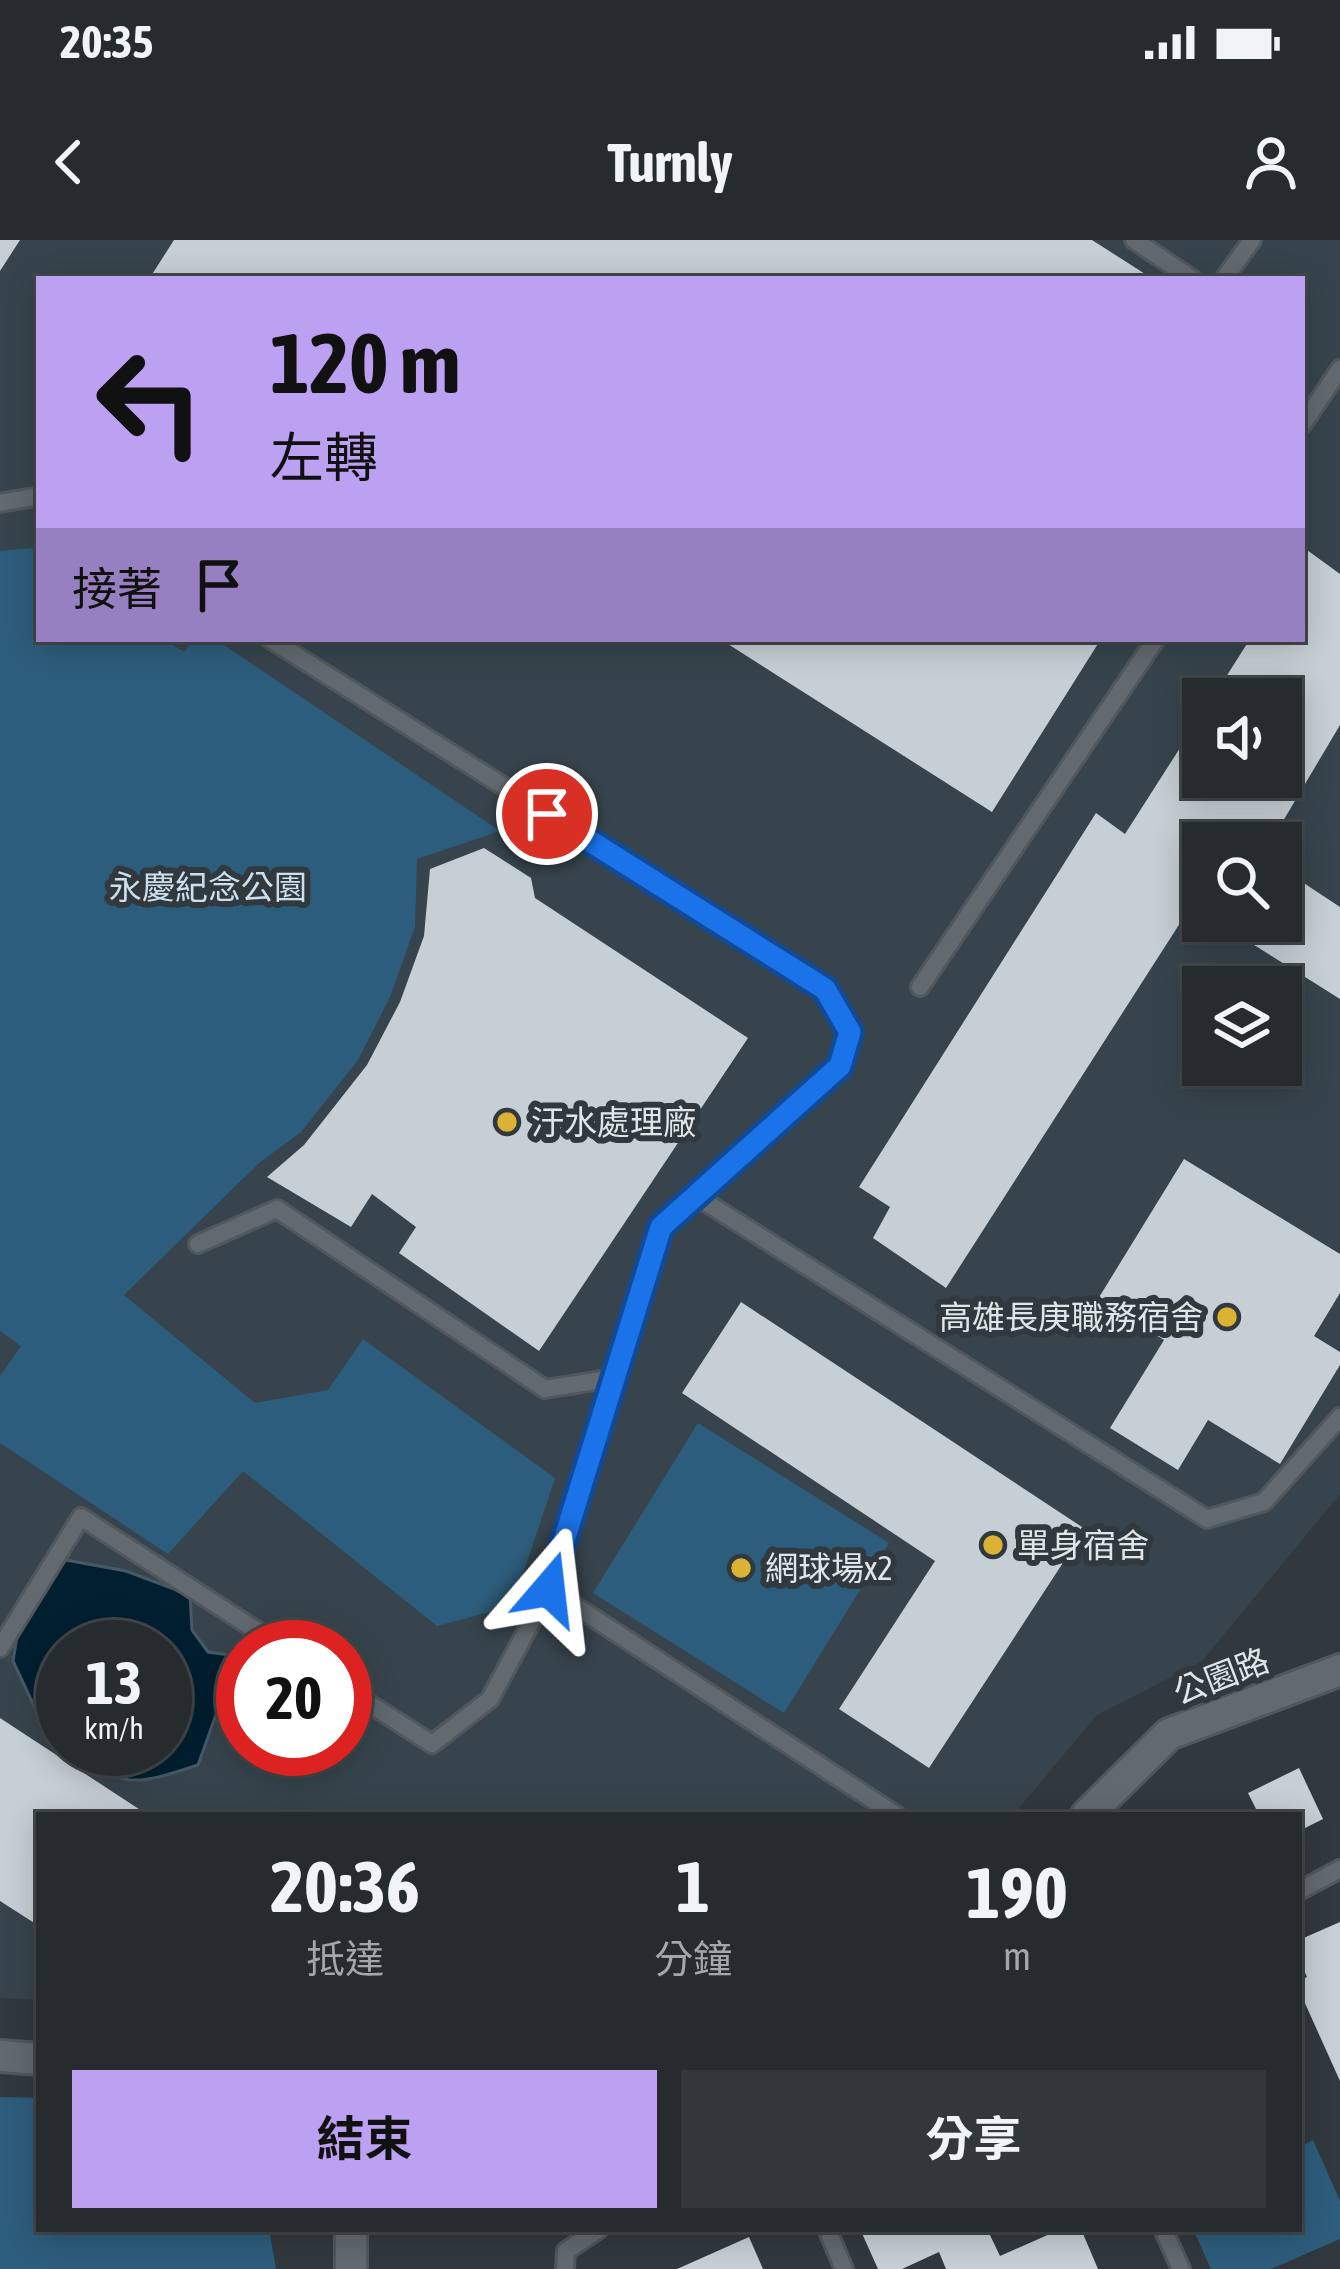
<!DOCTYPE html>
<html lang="zh-TW">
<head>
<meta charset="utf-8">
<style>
	body { margin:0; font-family:"Asap Condensed","Noto Sans TC",sans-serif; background:#32373a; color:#f1f3f6; height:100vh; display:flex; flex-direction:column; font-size:45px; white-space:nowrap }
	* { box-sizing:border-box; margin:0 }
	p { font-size:39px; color:#a4a7aa }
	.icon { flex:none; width:66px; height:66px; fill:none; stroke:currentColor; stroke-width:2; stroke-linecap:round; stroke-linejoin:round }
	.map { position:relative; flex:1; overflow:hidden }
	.panel { position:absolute; left:36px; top:1572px; width:1266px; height:420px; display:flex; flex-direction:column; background:#262b2e; border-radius:0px; box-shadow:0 6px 30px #0003,0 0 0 3px #42474a }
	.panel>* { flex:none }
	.guide { position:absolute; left:36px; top:36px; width:1269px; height:366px; border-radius:0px; box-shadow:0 6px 30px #0003,0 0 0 3px #42474a; background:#bca0f2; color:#111; overflow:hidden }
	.tools { position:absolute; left:1182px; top:438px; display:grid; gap:24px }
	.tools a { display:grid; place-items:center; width:120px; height:120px; border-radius:0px; background:#262b2e; box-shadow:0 6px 30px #0003,0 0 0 3px #42474a; font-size:60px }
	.speed { position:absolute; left:36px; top:1380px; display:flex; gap:24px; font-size:60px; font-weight:700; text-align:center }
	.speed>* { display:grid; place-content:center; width:156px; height:156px; border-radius:50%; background:#262b2e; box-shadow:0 6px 30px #0003,0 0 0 3px #42474a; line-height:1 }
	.speed small { font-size:30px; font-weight:400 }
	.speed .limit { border:18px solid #d22; background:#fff; color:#111 }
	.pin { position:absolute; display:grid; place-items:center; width:102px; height:102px; color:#fff; margin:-51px; border:6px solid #fff; border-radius:50%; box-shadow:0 3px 12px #0007 }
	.me { position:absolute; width:132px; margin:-66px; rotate:17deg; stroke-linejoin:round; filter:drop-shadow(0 0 9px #0008) }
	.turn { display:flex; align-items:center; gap:42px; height:252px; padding:0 36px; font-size:54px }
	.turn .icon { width:156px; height:156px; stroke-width:2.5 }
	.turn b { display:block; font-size:84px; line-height:102px }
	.then { display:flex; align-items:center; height:114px; padding:0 36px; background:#0003; gap:24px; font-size:45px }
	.eta { display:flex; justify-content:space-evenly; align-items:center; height:204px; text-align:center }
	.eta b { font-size:72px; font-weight:700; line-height:84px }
	.button { display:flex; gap:24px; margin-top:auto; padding:24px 36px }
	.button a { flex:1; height:138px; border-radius:0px; background:#bca0f2; color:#111; font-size:48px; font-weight:700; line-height:138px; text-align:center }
	.button a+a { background:#32373a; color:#f1f3f6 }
	.status { display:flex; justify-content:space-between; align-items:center; height:84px; padding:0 60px; background:#262b2e; direction:ltr }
	.status svg { height:33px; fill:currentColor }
	header { display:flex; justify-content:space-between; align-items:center; height:156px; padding:0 36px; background:#262b2e; font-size:54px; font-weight:700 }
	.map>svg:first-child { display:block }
	.built { fill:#37444d; fill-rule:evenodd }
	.green { fill:#2d5d7c }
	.water { fill:#021f30; stroke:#455a67; stroke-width:3 }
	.building { fill:#c6cfd5 }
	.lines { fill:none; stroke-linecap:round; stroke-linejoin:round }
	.lane-casing { stroke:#51575c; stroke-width:22 }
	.street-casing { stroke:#51575c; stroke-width:36 }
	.lane { stroke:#62696f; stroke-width:16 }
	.street { stroke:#62696f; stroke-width:30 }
	.route-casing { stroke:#114b97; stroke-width:30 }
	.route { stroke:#1a73e8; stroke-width:21 }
	.poi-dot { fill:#dbb233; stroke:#32393e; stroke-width:4.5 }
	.labels { text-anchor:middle; stroke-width:12; stroke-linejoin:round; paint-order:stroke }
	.park-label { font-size:33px; fill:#cbdfee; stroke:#32393e }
	.poi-label { font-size:33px; fill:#e0e5e8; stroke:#32393e; text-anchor:start }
	.street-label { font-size:33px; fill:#e0e5e8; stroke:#32393e }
</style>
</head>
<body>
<div class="status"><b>20:35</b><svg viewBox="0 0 49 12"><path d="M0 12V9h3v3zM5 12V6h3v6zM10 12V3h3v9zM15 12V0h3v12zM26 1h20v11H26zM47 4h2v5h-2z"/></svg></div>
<header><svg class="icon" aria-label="back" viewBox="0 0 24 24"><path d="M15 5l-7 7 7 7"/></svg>Turnly<svg class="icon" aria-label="person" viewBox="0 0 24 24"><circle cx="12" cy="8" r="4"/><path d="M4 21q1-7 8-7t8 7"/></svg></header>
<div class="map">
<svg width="1340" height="2029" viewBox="0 0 1340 2029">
	<rect width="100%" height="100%" fill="#32393e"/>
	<path class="built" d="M0 0H1340V1254L1202 1421 1097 1475 1013 1575H39V1760L0 1758ZM39 39H1302V399H39ZM1203 459H1281V537H1203ZM1203 603H1281V681H1203ZM1203 747H1281V825H1203ZM63 1407H165V1509H63ZM243 1407H345V1509H243Z"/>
	<path class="green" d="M31 308 39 313V399H164L184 412 194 399H215L500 591 417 619 415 687 390 757 358 820 301 892 259 923 124 1055 255 1163 328 1150 363 1099 555 1238 523 1334 490 1372 437 1386 243 1231 168 1314 0 1203V1136L21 1106 0 1091V311Z
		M698 1183 889 1303 784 1473 593 1353Z
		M0 1857 39 1858V1989H269L276 2029H0Z
		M1313 1900 1340 1961V1999L1271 2029H1211L1193 1989H1299V1907Z"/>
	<path class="water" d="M66 1320 126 1331 190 1355 192 1390 208 1412 237 1416 198 1525C134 1546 124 1549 68 1509H165V1407H63V1505L47 1494 13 1421 18 1390 37 1347Z"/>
	<path class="building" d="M0 0H20L0 31Z
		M174 0H1092L1153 39H155L151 36Z
		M1307 310 1340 334V485L1270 603H1203V673L1191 666 946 1048 873 998 890 967 859 947 1096 573 1125 594 1203 472V537H1281V459H1212L1250 399H1302V318Z
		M720 399H1101L992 572Z
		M484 608 531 638 535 658 748 798 539 1111 399 1013 416 987 372 954 351 987 267 937 304 905 367 825 400 762 424 696 430 629Z
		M1281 628 1340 667V759L1216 681H1281Z
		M1184 919 1340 1014V1053L1314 1096 1340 1112V1125L1280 1224 1208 1180 1178 1230 1110 1188 1164 1100 1098 1059Z
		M741 1062 1085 1289 929 1528 839 1469 935 1321 682 1153Z
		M0 1478 148 1575H39V1686L0 1661Z
		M1299 1528 1323 1579 1299 1591V1575H1259L1248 1553Z
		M1340 1682V1841L1299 1750V1741L1307 1737 1299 1719V1700Z
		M860 1989H997L989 1993 1000 2016 1061 1989H1081L1098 2029H946L939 2012 902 2029H878Z
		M749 1997 763 2029H677Z"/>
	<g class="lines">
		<g class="lane-casing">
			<path id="lane" d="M1134 0 1192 39
				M1224 39 1252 0
				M1302 185 1340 129
				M0 263 39 256
				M270 399 825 749 850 792 840 826 661 987 549 1349 490 1459 432 1504 345 1448
				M920 747 1156 399
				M696 956 1207 1279 1264 1262 1340 1177
				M198 1004 277 969 545 1149 614 1138
				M549 1349 896 1575
				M0 1408 81 1277 282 1407
				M1299 1651 1340 1629
				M827 1989 844 2029
				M1163 1989 1181 2029
				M565 2029 566 2011 599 1989"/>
		</g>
		<g class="street-casing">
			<path id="street" d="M1087 1575 1169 1494 1340 1430
				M0 1816 39 1819
				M351 1989V2029"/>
		</g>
		<use href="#lane" class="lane"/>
		<use href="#street" class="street"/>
	</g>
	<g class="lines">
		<g class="route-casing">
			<path id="route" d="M547 574 825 749 850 792 840 826 661 987 549 1349"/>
		</g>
		<use href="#route" class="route"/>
	</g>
	<g class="poi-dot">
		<circle cx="507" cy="882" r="12"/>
		<circle cx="1227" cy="1077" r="12"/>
		<circle cx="993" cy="1305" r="12"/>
		<circle cx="741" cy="1328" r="12"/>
	</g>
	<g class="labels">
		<g class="park-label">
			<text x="208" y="659">永慶紀念公園</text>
		</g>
		<g class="poi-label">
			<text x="531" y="894">汙水處理廠</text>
			<text x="1203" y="1089" text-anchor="end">高雄長庚職務宿舍</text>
			<text x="1017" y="1317">單身宿舍</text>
			<text x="765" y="1340">網球場x2</text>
		</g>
		<g class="street-label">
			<text transform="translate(1221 1436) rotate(-21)" y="12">公園路</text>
		</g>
	</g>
</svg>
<div class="tools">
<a><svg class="icon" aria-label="sound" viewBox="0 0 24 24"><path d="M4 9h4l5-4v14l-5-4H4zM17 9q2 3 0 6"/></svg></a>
<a><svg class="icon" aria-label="search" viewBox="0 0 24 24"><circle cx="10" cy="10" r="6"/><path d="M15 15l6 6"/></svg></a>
<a><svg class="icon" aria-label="layers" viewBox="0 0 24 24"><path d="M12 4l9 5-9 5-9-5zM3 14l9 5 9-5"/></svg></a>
</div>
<div class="speed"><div>13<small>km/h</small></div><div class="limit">20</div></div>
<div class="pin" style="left:547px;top:574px;background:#d93025"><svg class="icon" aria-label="arrive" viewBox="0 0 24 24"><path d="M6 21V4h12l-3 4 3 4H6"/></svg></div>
<svg class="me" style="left:549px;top:1349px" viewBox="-20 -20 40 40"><path d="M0-17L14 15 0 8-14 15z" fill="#1a73e8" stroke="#fff" stroke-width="4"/></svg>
<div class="guide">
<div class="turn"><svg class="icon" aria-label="left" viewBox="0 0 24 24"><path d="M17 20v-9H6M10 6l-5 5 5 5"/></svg><div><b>120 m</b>左轉</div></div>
<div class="then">接著<svg class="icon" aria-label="arrive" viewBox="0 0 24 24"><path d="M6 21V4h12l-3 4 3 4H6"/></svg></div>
</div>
<section class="panel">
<div class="eta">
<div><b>20:36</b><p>抵達</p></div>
<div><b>1</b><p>分鐘</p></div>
<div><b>190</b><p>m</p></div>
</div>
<div class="button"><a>結束</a><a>分享</a></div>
</section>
</div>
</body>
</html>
